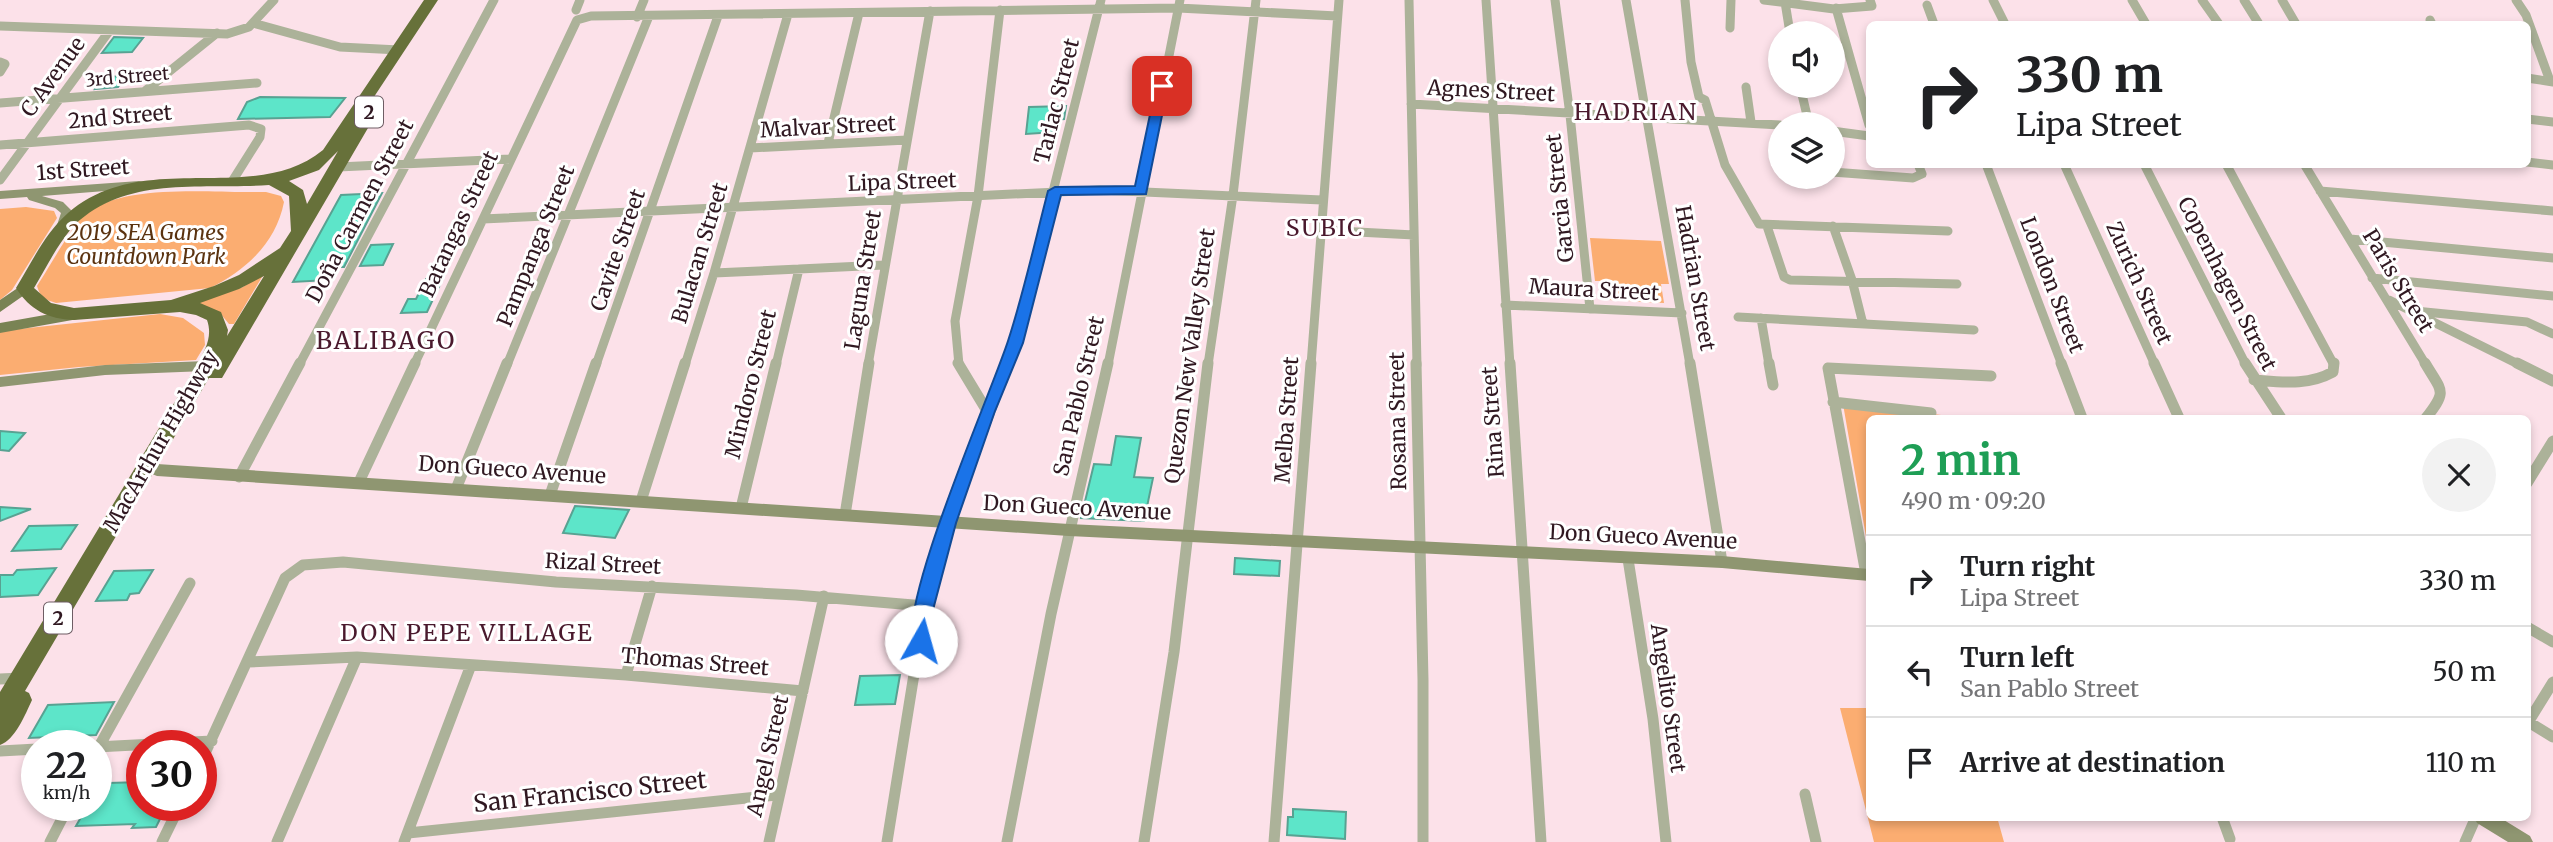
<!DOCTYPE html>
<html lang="en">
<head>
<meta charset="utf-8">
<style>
	body { margin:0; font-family:Merriweather,serif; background:#f2f2f2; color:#202124; height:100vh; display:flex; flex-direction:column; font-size:26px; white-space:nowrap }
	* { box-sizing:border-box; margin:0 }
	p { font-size:23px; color:#757577 }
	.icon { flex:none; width:38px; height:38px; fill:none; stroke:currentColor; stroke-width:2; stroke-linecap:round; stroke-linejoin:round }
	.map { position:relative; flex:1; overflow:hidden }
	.details { position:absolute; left:1866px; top:415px; width:665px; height:406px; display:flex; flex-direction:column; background:#fff; border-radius:10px; box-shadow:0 4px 10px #0003 }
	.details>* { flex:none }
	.guide { position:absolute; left:1866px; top:21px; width:665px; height:147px; border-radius:10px; box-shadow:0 4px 10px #0003; background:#fff; color:#202124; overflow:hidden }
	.tools { position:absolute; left:1768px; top:21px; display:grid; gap:14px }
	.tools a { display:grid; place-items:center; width:77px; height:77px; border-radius:50%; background:#fff; box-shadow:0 4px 10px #0003; font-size:35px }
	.speed { position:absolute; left:21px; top:730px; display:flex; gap:14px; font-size:35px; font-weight:700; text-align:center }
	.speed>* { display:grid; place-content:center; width:91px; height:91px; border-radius:50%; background:#fff; box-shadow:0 4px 10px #0003; line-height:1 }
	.speed small { font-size:18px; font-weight:400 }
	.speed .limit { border:10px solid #d22; background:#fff; color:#111 }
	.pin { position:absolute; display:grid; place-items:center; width:60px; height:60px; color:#fff; margin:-30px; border-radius:14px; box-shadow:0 4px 10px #0006 }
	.me { position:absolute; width:77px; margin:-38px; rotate:7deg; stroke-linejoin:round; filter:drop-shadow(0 0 5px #0008) }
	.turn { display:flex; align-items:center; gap:24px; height:147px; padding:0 35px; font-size:32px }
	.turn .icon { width:91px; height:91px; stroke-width:2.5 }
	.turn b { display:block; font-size:49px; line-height:60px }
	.round { display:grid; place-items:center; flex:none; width:74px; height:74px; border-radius:37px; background:#f2f2f2 }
	.summary { display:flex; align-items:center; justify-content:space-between; height:119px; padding:0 35px }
	h1 { font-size:42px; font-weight:700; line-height:52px; color:#1e9e55 }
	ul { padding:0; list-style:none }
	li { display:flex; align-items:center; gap:21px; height:91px; padding:0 35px; border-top:2px solid #e0e0e0 }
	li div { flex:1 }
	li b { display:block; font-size:26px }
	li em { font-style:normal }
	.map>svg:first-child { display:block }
	.green { fill:#fbad71 }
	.building { fill:#5de5c9; stroke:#58a292; stroke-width:2 }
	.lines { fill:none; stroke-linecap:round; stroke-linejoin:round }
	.street-far1 { stroke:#acb299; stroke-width:9 }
	.street { stroke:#acb299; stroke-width:11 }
	.secondary { fill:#8f9671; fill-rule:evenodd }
	.primary { fill:#798354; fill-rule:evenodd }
	.highway { fill:#67713a; fill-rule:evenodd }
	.route { fill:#1a73e8; stroke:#114b97; stroke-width:2 }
	.labels { text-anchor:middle; stroke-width:6; stroke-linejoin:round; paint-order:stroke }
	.far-street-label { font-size:18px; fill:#301821; stroke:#fff }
	.shield { fill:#fff; stroke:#6e5d64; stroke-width:2 }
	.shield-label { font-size:19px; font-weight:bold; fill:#301821 }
	.street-label { font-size:21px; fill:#301821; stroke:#fff }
	.park-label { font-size:21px; font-style:italic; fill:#5b3310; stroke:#fff }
	.neighbourhood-label { font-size:23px; letter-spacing:2px; fill:#4a192d; stroke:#fff }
	.quarter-label { font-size:24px; letter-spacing:2px; fill:#4a192d; stroke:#fff }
	.near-street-label { font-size:24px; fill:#301821; stroke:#fff }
</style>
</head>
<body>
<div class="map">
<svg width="2553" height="842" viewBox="0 0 2553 842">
	<rect width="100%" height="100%" fill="#fce1e9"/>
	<path class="green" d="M246 192H266L281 196 284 202C276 243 246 270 210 288L56 303C46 300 40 297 37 286 47 271 74 223 85 214 121 185 201 192 246 192Z
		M26 207 54 211 57 218 12 290 0 300V209Z
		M1590 238 1661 241 1669 284H1661L1664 303 1609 300 1607 281H1595Z
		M265 272 234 324H229L220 313 194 304 243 287Z
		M160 314 183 318 204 333 205 345 196 360 79 367 0 375V331Z
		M1843 404 1968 418H1869V554Z
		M1840 708H1869V817H1997L2004 842H1874Z"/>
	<path class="building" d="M114 37 143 38 132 52 102 53Z
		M126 76 118 87 95 89 103 77Z
		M260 97 345 98 330 117 238 119 247 102Z
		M1066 106 1064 119 1056 120 1055 132 1026 134 1029 107Z
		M382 193 344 267H335L328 280 293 282 341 195Z
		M393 244 383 265 360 266 371 245Z
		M443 278 427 312 401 313 408 299H416L426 279Z
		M0 431 25 433 9 451 0 450Z
		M1116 436 1141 438 1134 477 1153 478 1144 521 1081 518 1094 464 1111 465Z
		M575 506 629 510 615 538 563 533Z
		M0 507 31 509 0 521Z
		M77 525 61 549 12 551 29 526Z
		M1235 558 1280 561 1279 576 1234 574Z
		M56 568 38 595 0 597V575H13L17 570Z
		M153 570 139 593 130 594 127 600 96 601 114 571Z
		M900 675 895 704 855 705 860 676Z
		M114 702 96 735 29 738 48 705Z
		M142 782V805H167L156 827 132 828 135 824 76 826 88 805H96V791H104L108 783Z
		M1293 809 1346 812 1345 839 1287 835 1288 817H1293Z"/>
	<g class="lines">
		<path class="street-far1" d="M1409 0 1417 365
			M1486 0 1510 365
			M1555 0 1570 115 1590 309
			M1626 0 1690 365
			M1685 0 1691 62 1699 97 1705 100 1725 165 1759 224 1948 231
			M1764 0 1834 9 1872 6 1870 0
			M1993 0 2005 24
			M2132 0 2146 24
			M2202 0 2219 24
			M2244 0 2259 24
			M2282 0 2296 24
			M2516 0 2526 15 2550 81
			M1785 2 1790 33
			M1927 5 1934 24
			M1836 8 1869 125
			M576 10 580 0
			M637 17 644 0
			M2430 20 2432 24
			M253 23 340 47 399 50
			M0 26 227 34 249 27 274 0
			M1730 28 1731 0
			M0 62 5 64 0 72
			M2527 78 2553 82
			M1800 86 1809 124
			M1746 87 1751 122
			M145 91 217 33
			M0 103 257 83
			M1411 104 1780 125
			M2527 119 2553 122
			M1832 131 1869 136
			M828 143 859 13
			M0 145 249 125 261 129 260 137 233 180
			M750 148 907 140
			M2527 162 2553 165
			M1986 164 2062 365
			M2064 164 2155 365
			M2144 164 2246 365
			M2226 164 2334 365
			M2304 164 2426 365
			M338 167 510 159
			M1832 172 1913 178 1922 174 1918 164
			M0 180 110 30
			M2320 191 2553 211
			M483 219 1100 190 1322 200
			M1767 226 1784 277 1790 280 1957 284
			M1833 226 1852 280 1863 324
			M1320 230 1414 235
			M2350 239 2553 258
			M714 273 884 265
			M2372 278 2553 296
			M2389 300 2520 365
			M1505 305 1682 313
			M2415 311 2527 322 2553 334
			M1738 317 1974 330
			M1761 318 1769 365
			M299 365 494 0
			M414 365 577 20 591 16 1178 8 1337 16
			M507 365 649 16
			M596 365 718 16
			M685 365 714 273 788 14
			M776 365 799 269
			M868 365 930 11
			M959 365 955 321 978 196 1000 10
			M1007 365 1015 343 1101 0
			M1108 365 1180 0
			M1208 365 1233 195 1256 0
			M1311 365 1339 0"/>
		<path class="street" d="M958 363 987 411
			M1416 363 1423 680V842
			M1510 363 1541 842
			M1690 363 1722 562
			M1769 363 1773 385
			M2061 363 2082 418
			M2154 363 2179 418
			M2245 363 2281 418
			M2425 363C2442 392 2448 390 2426 418
			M2517 363 2553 381
			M2254 380C2282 382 2308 386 2333 372L2334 363
			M1833 402 1931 413
			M239 477 300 363
			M359 482 415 363
			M2527 483 2553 441
			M456 489 507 363
			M550 495 596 363
			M641 501 685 363
			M741 508 776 363
			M845 515 869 363
			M1628 559 1653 719 1666 842
			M1866 574 1828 368 1991 376
			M2527 627 2553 642
			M248 662 357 657 626 675 803 691
			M626 675 652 586
			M0 679 21 678
			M2527 721 2553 737
			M2527 724 2553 682
			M96 747 212 741
			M0 751 37 749
			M96 752 190 583
			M201 762 285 578 303 565 343 562 556 582 796 595 925 606
			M1805 794 1816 842
			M2222 817 2230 839
			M408 833 777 795
			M50 842 69 805
			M162 842 180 805
			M277 842 357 657
			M404 842 471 665
			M769 842 824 596
			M887 842 925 606 948 523 1008 363
			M1007 842 1051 614 1108 363
			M1144 842 1174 652 1208 363
			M1274 842 1311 363
			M2465 842 2476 817"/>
		<path class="secondary" d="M139 181 143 182V188L42 196 63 202 73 212 68 228 62 232 56 228 61 213 55 208 29 200 27 197 0 199V191Z
			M206 361 213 366 206 371 105 375 0 387V377L105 365Z
			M157 464 1069 524 1722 556 1869 569V581L1722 568 1069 536 157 476 152 474 150 470 152 466Z
			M2474 817H2499L2530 836 2533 842H2508L2477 823Z"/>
		<path class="primary" d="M25 283 32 288 30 291 0 312V300Z
			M73 310 78 311 80 315 78 319 0 333V323Z"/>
		<path class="highway" d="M424 0H438L364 112 372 113 375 116 222 378H209L25 691 29 693 32 700C25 715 15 740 0 745V692L197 365C205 350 213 337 207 320L196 315 180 312 74 320C48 319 30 310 16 288 32 262 45 233 68 213 145 147 253 207 323 150ZM338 151 307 204 303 190 289 181 319 170ZM269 185 289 196 291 231 280 248 239 275 214 286 171 300 74 308 51 303 34 288C46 268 56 247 71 229 121 174 203 190 269 185ZM264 276 227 336 228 330 221 312 200 303 239 289Z"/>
	</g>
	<path class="route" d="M1162 82 1168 86 1146 194 1061 195 1023 343 995 411 956 523 934 606 927 646 921 649 914 646C896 608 992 391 1008 341 1024 292 1035 241 1048 191L1055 187 1135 186 1156 86Z"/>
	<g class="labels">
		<g class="far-street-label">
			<text transform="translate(127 77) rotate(-5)" y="6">3rd Street</text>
		</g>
		<g class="shield">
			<rect x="355" y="96.5" width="28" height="31" rx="5"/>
			<rect x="44" y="602.5" width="28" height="31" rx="5"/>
		</g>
		<g class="shield-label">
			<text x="369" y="119">2</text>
			<text x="58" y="625">2</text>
		</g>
		<g class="street-label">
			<text transform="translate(53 77) rotate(-54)" y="7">C Avenue</text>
			<text transform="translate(1491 91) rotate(3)" y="7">Agnes Street</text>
			<text transform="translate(1057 101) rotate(-76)" y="7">Tarlac Street</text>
			<text transform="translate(120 117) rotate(-5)" y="7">2nd Street</text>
			<text transform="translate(828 127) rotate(-3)" y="7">Malvar Street</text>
			<text transform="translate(83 170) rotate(-4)" y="7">1st Street</text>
			<text transform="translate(902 182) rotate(-2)" y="7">Lipa Street</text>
			<text transform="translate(1560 198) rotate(-96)" y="7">Garcia Street</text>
			<text transform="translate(360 211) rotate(-62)" y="7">Doña Carmen Street</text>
			<text transform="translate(459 224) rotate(-65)" y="7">Batangas Street</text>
			<text transform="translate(536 246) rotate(-68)" y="7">Pampanga Street</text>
			<text transform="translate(618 250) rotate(-71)" y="7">Cavite Street</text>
			<text transform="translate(700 253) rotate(-73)" y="7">Bulacan Street</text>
			<text transform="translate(1695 278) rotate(80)" y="7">Hadrian Street</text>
			<text transform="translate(863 280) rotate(-81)" y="7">Laguna Street</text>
			<text transform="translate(2398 281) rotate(59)" y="7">Paris Street</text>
			<text transform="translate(2139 283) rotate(66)" y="7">Zurich Street</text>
			<text transform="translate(2227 284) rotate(63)" y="7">Copenhagen Street</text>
			<text transform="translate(2052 285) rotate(69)" y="7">London Street</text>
			<text transform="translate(1594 290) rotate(3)" y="7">Maura Street</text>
			<text transform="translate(1190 356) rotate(-82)" y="7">Quezon New Valley Street</text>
			<text transform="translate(751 384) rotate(-76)" y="7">Mindoro Street</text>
			<text transform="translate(1079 396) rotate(-77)" y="7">San Pablo Street</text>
			<text transform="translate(1287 420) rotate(-86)" y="7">Melba Street</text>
			<text transform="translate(1398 421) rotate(-91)" y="7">Rosana Street</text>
			<text transform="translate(1493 422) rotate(-94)" y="7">Rina Street</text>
			<text transform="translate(161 441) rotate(-60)" y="7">MacArthur Highway</text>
			<text transform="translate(512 470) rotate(4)" y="7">Don Gueco Avenue</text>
			<text transform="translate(1077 508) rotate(3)" y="7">Don Gueco Avenue</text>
			<text transform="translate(1643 537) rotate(3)" y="7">Don Gueco Avenue</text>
			<text transform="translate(603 564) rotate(3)" y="7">Rizal Street</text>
			<text transform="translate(695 662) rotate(5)" y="7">Thomas Street</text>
			<text transform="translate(1668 698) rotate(82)" y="7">Angelito Street</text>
			<text transform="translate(768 756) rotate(-77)" y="7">Angel Street</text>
		</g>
		<g class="park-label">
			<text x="146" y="240">2019 SEA Games<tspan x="146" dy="24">Countdown Park</tspan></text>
		</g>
		<g class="neighbourhood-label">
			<text x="1636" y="120">HADRIAN</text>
			<text x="1325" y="236">SUBIC</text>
			<text x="467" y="641">DON PEPE VILLAGE</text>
		</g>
		<g class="quarter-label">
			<text x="386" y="349">BALIBAGO</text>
		</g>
		<g class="near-street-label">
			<text transform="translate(590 792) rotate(-6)" y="8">San Francisco Street</text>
		</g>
	</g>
</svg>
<div class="tools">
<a><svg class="icon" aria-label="sound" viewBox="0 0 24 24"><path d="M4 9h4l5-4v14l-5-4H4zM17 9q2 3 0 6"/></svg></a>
<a><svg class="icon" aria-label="layers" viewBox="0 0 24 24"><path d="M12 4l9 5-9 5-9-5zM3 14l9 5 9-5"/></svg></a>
</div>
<div class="speed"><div>22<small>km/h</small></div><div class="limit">30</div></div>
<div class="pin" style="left:1162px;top:86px;background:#d93025"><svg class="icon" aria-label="arrive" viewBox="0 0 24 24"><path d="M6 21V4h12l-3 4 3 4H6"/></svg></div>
<svg class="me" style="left:921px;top:641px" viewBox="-20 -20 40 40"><circle r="19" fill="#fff"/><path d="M0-13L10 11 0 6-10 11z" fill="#1a73e8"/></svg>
<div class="guide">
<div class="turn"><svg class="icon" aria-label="right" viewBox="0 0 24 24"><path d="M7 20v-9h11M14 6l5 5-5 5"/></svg><div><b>330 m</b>Lipa Street</div></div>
</div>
<section class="details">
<div class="summary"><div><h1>2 min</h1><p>490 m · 09:20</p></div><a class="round"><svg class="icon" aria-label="close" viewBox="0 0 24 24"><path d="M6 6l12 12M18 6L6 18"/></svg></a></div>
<ul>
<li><svg class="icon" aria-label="right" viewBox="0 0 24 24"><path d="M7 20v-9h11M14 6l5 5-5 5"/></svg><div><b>Turn right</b><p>Lipa Street</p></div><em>330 m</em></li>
<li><svg class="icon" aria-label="left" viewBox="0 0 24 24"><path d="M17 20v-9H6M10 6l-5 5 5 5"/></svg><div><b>Turn left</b><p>San Pablo Street</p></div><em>50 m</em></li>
<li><svg class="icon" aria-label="arrive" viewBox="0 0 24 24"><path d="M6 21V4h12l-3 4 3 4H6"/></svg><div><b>Arrive at destination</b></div><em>110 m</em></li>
</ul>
</section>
</div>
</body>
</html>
